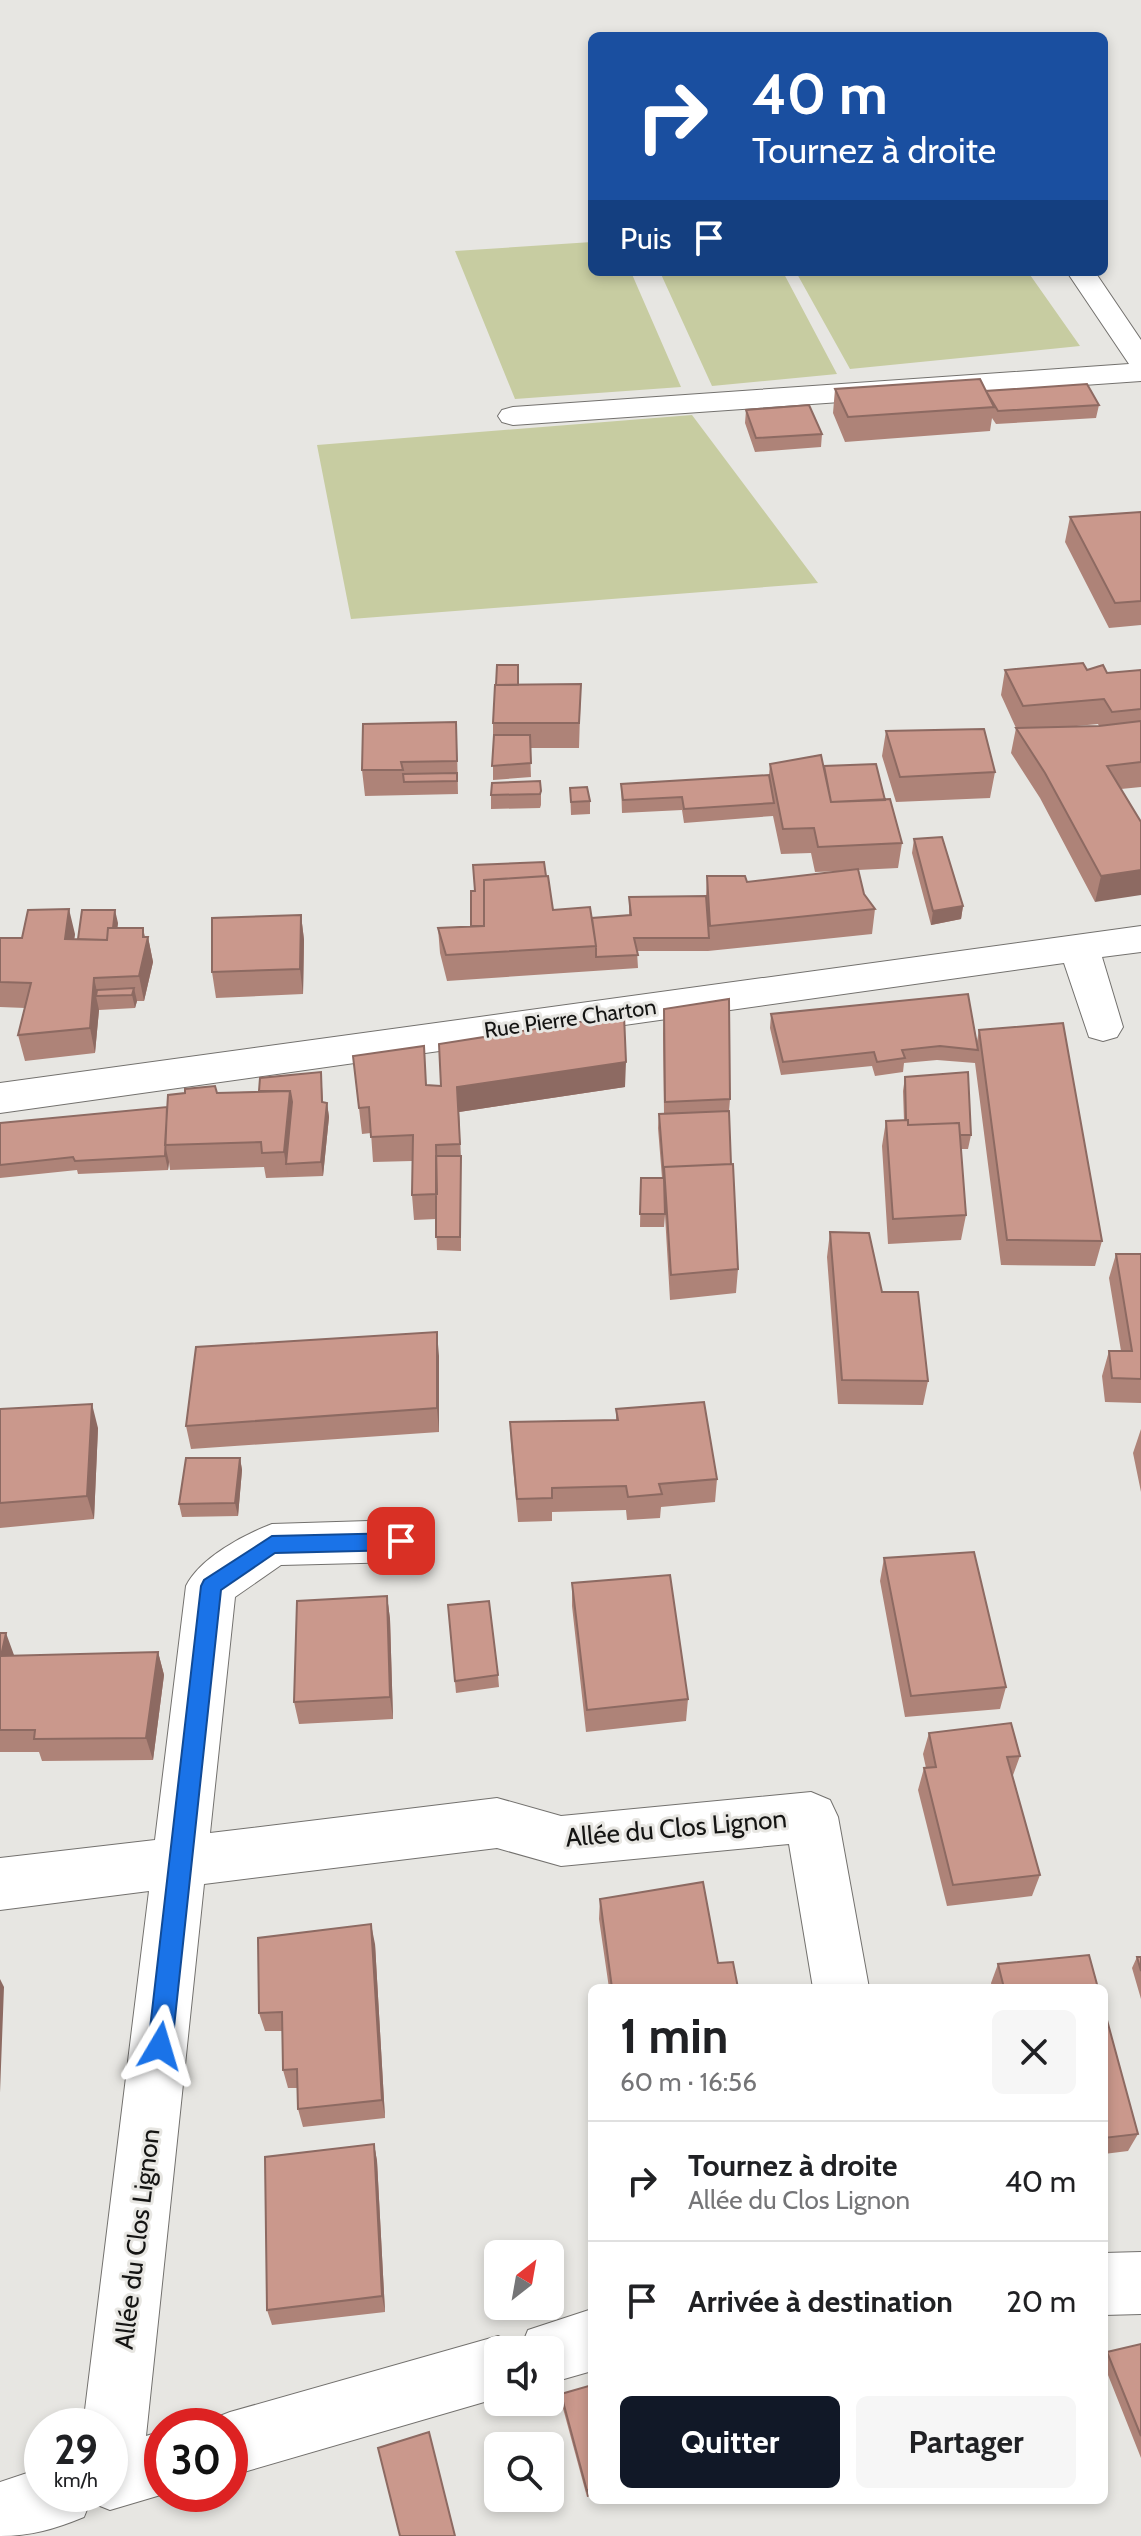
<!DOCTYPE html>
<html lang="fr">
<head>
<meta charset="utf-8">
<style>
	body { margin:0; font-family:Cabin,sans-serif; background:#f6f6f6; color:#202124; height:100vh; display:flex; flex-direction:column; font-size:30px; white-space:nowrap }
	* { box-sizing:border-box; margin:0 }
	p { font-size:26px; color:#757577 }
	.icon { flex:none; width:44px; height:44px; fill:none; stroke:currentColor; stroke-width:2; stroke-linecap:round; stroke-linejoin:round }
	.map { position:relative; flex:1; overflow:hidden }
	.drawer { position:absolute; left:588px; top:1984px; width:520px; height:520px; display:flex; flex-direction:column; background:#fff; border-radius:12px; box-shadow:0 4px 12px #0003 }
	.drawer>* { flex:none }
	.guide { position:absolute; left:588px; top:32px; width:520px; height:244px; border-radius:12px; box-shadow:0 4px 12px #0003; background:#1a4fa0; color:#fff; overflow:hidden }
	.needle { width:52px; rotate:31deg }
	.controls { position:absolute; left:484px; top:2240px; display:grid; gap:16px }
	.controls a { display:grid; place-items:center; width:80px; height:80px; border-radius:12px; background:#fff; box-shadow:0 4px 12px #0003; font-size:40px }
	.speed { position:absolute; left:24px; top:2408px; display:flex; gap:16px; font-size:40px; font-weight:700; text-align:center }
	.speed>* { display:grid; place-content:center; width:104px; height:104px; border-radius:50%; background:#fff; box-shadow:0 4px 12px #0003; line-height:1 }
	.speed small { font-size:20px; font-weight:400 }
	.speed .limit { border:12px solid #d22; background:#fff; color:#111 }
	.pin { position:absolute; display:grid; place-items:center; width:68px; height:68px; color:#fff; margin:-34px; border-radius:16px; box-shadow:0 4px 12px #0006 }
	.me { position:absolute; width:88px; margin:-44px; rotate:7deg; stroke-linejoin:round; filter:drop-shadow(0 0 6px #0008) }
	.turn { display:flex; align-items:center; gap:28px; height:168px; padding:0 32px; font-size:36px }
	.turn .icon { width:104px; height:104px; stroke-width:2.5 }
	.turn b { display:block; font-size:56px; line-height:68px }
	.then { display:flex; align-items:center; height:76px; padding:0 32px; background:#0003; gap:16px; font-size:30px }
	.round { display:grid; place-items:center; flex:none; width:84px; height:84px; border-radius:12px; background:#f6f6f6 }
	.summary { display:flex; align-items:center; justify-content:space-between; height:136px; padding:0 32px }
	h1 { font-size:48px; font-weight:700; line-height:60px }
	.button { display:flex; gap:16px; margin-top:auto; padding:16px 32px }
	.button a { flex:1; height:92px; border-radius:12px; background:#111827; color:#fff; font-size:32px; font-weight:700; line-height:92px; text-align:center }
	.button a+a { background:#f6f6f6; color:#202124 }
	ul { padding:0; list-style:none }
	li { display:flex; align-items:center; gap:24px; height:120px; padding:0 32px; border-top:2px solid #e0e0e0 }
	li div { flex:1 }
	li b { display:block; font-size:30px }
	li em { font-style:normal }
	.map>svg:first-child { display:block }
	.green { fill:#c7cca1 }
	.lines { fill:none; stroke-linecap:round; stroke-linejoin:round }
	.minor-casing { stroke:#73716e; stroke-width:2 }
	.minor { fill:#fff; fill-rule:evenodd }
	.wall { fill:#ae8378; fill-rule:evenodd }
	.shaded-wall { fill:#8d6a62 }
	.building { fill:#ca988c; stroke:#8d6a62; stroke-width:2 }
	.route { fill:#1a73e8; stroke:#114b97; stroke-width:2 }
	.labels { text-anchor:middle; stroke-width:6; stroke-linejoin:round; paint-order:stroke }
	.street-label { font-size:22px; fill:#141413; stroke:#e7e6e2 }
	.near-street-label { font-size:26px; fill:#141413; stroke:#e7e6e2 }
</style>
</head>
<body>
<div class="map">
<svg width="1141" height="2536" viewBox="0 0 1141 2536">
	<rect width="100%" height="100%" fill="#e7e6e2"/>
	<path class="green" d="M592 242V272H631L681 387 515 399 455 251Z
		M660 272H783L837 374 712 386Z
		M796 272H1028L1080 346 850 369Z
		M692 415 818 583 351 619 317 445Z"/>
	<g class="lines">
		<g class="minor-casing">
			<path id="minor" d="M1067 272H1095L1141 340V381L513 425 502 422 498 416 502 410 513 407 1129 364Z
				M1141 926V952L1102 957 1123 1027 1117 1037 1103 1041 1089 1037 1064 963 0 1113V1083Z
				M401 1520 418 1526 425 1541 418 1556 401 1562 281 1565 235 1597 210 1833 497 1798 561 1816 811 1792 830 1800 838 1817 869 1988H813L789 1844 561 1866 497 1848 204 1884 146 2436 162 2431 164 2494 110 2510 90 2502 84 2517C55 2529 31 2536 0 2536V2482L42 2468V2494H110V2426H83L149 1891 0 1910V1858L155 1840 186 1586C200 1558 243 1535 272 1524Z
				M1141 2252V2314L1104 2315V2253Z
				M592 2309V2371L550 2383V2350H498V2398L230 2476V2426H206L207 2421 230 2412 498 2336 521 2347 528 2330Z"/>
		</g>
		<use href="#minor" class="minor"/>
	</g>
	<path class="wall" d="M835 389 986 391 1099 405 1096 418 996 424 992 418 990 431 845 442 833 413Z
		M746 410 822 434 821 447 755 452 745 423Z
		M1141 512V625L1109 628 1065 542 1070 517Z
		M1005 670H1087L1107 673 1141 670V787L1121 789 1141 822 1095 902 1040 798 1011 753 1016 728 1001 695ZM1098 724 1099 726 1066 727Z
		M581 684 579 748H530L531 777 493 780V723L518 685Z
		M886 731 995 772 990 798 896 802 882 756Z
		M457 747 458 794 365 796 362 770Z
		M770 764 824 766 885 799 902 843 898 868 858 870 864 894 875 909 872 934 708 951H637L638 968 447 981 440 953 438 928 471 926 475 891 546 876 553 910 592 918 629 916V897L706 896 707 876 747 882 843 871 815 872 811 853 781 854 773 816 684 823 682 810 622 813 621 784 769 775Z
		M570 788 590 801V814L571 815Z
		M541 791V805L540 808 491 809V795Z
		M914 839 963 906 961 919 931 925 912 853Z
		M301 915 304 940 303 994 216 998 212 972Z
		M118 923 117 928H143L145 937H148L153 962 144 1001H137L135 1008 99 1010 95 1053 25 1061 18 1035 25 1008 0 1007V938H22L75 934 74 939H78Z
		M664 1009 730 1099 729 1111 731 1164 738 1269 736 1293 670 1300 665 1215 664 1227H640L641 1178H662L658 1128 659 1114H664L663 1034Z
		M771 1014 977 1041 979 1030 1102 1241 1095 1266 1001 1265 975 1063 937 1060 904 1063 903 1072 875 1076 872 1066 781 1075 770 1028Z
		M353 1056 426 1085 625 1087 459 1112 461 1169V1251L437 1250 436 1219 414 1220 412 1195V1161L373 1162 371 1133 362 1134Z
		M321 1072 323 1102 327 1103 329 1117 323 1176 266 1178 264 1167 170 1170 169 1162 168 1170 78 1174 77 1170 0 1178V1123L167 1107 217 1093 259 1091Z
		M905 1077 971 1135 968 1149H961L966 1215 961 1240 888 1244 882 1146 886 1121H904L903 1091Z
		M830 1232 882 1292 928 1381 923 1405 838 1404 827 1257Z
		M1116 1254H1141V1403L1105 1402 1102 1376 1109 1351H1121L1109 1278Z
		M439 1356V1432L191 1449 186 1426Z
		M0 1409 98 1428 94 1519 0 1528Z
		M616 1409 717 1479 715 1502 661 1507 660 1518 627 1520 626 1510 552 1512V1521L518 1522 511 1446 510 1422 616 1420Z
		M1141 1429V1492L1133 1453Z
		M240 1458 242 1470 238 1516 182 1517 179 1504Z
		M884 1558 1006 1687 1000 1709 905 1717 880 1581Z
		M572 1583 688 1699 686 1721 586 1732 572 1606Z
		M387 1596 390 1619 393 1719 299 1724 294 1702Z
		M448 1605 498 1675 499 1687 456 1693Z
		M0 1633 14 1656 158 1652 164 1675 153 1760 42 1761 39 1752H0Z
		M929 1733 1020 1756 1012 1778 1040 1875 1032 1896 947 1906 918 1790 924 1768H926L923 1754Z
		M600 1899 718 1963 738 1988H609L599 1919Z
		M375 1944 385 2118 303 2127 298 2109V2088H288L283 2070 282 2031H265L259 2013Z
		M1137 1957H1141V1999L1132 1968Z
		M998 1964 1098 1988H992L991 1983Z
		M1104 2009 1138 2134 1128 2151 1104 2154Z
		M374 2144 377 2161 385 2312 272 2325 267 2310Z
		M1141 2344V2458L1104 2365V2357L1107 2352Z
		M592 2385V2495L587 2497 561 2401V2394Z"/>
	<path class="shaded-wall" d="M1141 870V895L1095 902 1101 876Z
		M963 906 961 919 931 925 933 911Z
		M69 909 75 934 71 964 65 939Z
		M115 910 118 923 113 965 110 951Z
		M301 915 304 940 303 994 300 969Z
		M143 928 146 946 148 937 153 962 144 1001 139 976Z
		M94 978 98 996H96L99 1010 95 1053 90 1028Z
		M134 988 137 1001 135 1008 132 995Z
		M626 1062 625 1087 459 1112 461 1169V1251V1156L457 1087Z
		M290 1091 293 1116 286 1164 288 1177 284 1152Z
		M327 1103 329 1117 323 1176 321 1162Z
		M166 1149 169 1162 168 1170 165 1156Z
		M437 1332 439 1356V1432L437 1408Z
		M92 1404 98 1428 94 1519 87 1496Z
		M240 1458 242 1470 238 1516 235 1503Z
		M387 1596 390 1619 393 1719 390 1697Z
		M6 1633 14 1655 1 1656Z
		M158 1652 164 1675 153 1760 146 1738Z
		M371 1924 375 1944 385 2118 382 2100Z
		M0 1979 4 1987 0 2093Z
		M374 2144 377 2161 385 2312 382 2296Z
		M592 2488V2495L587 2497V2491Z"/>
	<path class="building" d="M980 379 994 407 848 417 835 389Z
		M1087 384 1099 405 998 411 986 391Z
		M809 405 822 434 756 438 746 410Z
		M1141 512V601L1115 603 1070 517Z
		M1083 663 1087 670 1103 665 1107 673 1141 670V709L1112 712 1104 699 1023 706 1005 670Z
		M497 665H518V685H496Z
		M581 684 579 723H493L495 685Z
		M1141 721V762L1107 766 1141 822V870L1101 876 1045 773 1016 728 1099 726Z
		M456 722 457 761 401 762 403 770H362L363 724Z
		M984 729 995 772 900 777 886 731Z
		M494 735H530L531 763 492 766Z
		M821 755 831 802 890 799 902 843 818 847 814 828 783 829 770 764Z
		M876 764 885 800 831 802 824 766Z
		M457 773V781L404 782 403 774Z
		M769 775 774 803 684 809 682 797 623 800 621 784Z
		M540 781 541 791 540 794 491 795 492 783Z
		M587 787 590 801 571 802 570 788Z
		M942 837 963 906 933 911 914 839Z
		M544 862 546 876 484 880V926H471V891H475L473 865Z
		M858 869 864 894 875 909 710 926 707 876H745L747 882Z
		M548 876 553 910 590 907 596 946 446 955 438 928 484 926V880Z
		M706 896 709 938H634L638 955 596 957V946L592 918 631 915 629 897Z
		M69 909 65 939 107 940 108 928H143V937H148L139 976 94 978 90 1028 18 1035 31 983 0 982V938H22L28 910Z
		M82 910H115L113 928H108L107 940 78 939Z
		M301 915 300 969 212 972V918Z
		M134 988 132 995 96 996 97 990Z
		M968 994 978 1050 940 1046 902 1050 905 1058 877 1062 874 1052 783 1062 771 1014Z
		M729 999 730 1099 665 1102 664 1009Z
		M624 1015 626 1062 457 1087 460 1144 436 1145 437 1194 412 1195 413 1135 371 1137 369 1107 359 1108 353 1056 424 1046 426 1085 441 1086 439 1044Z
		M1063 1023 1102 1241 1007 1240 979 1030Z
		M321 1072 322 1102 327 1103 321 1162 286 1164 292 1102 290 1091H259L260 1078Z
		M968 1072 971 1135H960L959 1123 908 1125V1120H906L905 1077Z
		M215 1086 217 1093 290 1091 284 1152 262 1153 261 1142 165 1145 168 1095 185 1093V1089Z
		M167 1107 165 1156 75 1161 73 1157 0 1165V1123Z
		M729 1111 731 1164 664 1167V1178L659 1114Z
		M908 1120V1125L959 1123 966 1215 893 1219 886 1121Z
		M436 1156H461L460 1237H436Z
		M733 1164 738 1269 671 1275 664 1167Z
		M641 1178H664L665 1214H640Z
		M830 1232 869 1233 882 1292H918L928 1381 842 1380Z
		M1116 1254H1141V1379L1112 1378 1109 1351H1132Z
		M437 1332V1408L186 1426 196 1347Z
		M704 1402 717 1479 659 1484 662 1494 628 1497 626 1486 552 1488V1498L517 1499 510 1422 618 1420 616 1409Z
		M92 1404 87 1496 0 1503V1409Z
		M186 1458H240L235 1503 179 1504Z
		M974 1552 1006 1687 911 1696 884 1558Z
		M670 1575 688 1699 587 1710 572 1583Z
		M387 1596 390 1697 294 1702 297 1601Z
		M489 1601 498 1675 455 1681 448 1605Z
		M0 1633H6L1 1656 158 1652 146 1738 34 1739 35 1730H0Z
		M1011 1723 1020 1756 1007 1757 1040 1875 953 1885 924 1768 936 1767 929 1733Z
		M703 1882 718 1963 733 1962 738 1988H612L600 1899Z
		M371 1924 382 2100 298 2109 297 2069 283 2070 282 2012 259 2013 258 1938Z
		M1089 1955 1098 1988H1004L998 1964Z
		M1137 1957H1141V1971Z
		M1104 2009 1138 2134 1104 2138Z
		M374 2144 382 2296 267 2310 265 2157Z
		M1141 2344V2436L1107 2352Z
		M592 2385V2488L587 2491 561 2394Z
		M429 2432 455 2536H400L378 2448Z"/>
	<path class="route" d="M401 1533 411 1541 401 1550 275 1553 221 1590 172 2046 168 2054 160 2058 151 2054 148 2046 201 1586 204 1580 272 1536Z"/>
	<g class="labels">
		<g class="street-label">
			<text transform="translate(570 1018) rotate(-8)" y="8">Rue Pierre Charton</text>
		</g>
		<g class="near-street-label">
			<text transform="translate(676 1828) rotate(-5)" y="9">Allée du Clos Lignon</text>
			<text transform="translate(137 2239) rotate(-83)" y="9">Allée du Clos Lignon</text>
		</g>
	</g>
</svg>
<div class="controls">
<a><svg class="needle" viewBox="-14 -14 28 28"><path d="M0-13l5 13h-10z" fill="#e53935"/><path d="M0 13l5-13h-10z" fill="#757577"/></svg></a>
<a><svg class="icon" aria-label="sound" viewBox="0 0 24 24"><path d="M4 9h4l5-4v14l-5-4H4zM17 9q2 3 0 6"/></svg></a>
<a><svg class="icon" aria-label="search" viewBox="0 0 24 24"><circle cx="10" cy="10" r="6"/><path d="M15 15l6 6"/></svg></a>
</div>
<div class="speed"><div>29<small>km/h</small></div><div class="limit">30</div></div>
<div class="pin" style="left:401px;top:1541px;background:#d93025"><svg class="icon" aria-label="arrive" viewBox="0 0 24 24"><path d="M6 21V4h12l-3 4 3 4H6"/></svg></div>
<svg class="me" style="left:160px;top:2046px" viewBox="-20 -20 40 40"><path d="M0-17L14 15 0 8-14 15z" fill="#1a73e8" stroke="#fff" stroke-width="4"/></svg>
<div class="guide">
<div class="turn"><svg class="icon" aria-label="right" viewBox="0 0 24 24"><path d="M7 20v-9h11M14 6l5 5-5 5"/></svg><div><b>40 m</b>Tournez à droite</div></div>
<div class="then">Puis<svg class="icon" aria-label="arrive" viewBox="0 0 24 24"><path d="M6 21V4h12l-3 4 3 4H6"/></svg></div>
</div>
<section class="drawer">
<div class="summary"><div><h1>1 min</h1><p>60 m · 16:56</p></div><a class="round"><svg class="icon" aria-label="close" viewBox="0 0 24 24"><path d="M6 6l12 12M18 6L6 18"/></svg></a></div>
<ul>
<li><svg class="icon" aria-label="right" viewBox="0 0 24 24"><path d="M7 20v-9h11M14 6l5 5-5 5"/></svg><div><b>Tournez à droite</b><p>Allée du Clos Lignon</p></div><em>40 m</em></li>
<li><svg class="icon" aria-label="arrive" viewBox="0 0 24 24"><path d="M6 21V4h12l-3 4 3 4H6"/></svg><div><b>Arrivée à destination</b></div><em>20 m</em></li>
</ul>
<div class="button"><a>Quitter</a><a>Partager</a></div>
</section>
</div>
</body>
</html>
